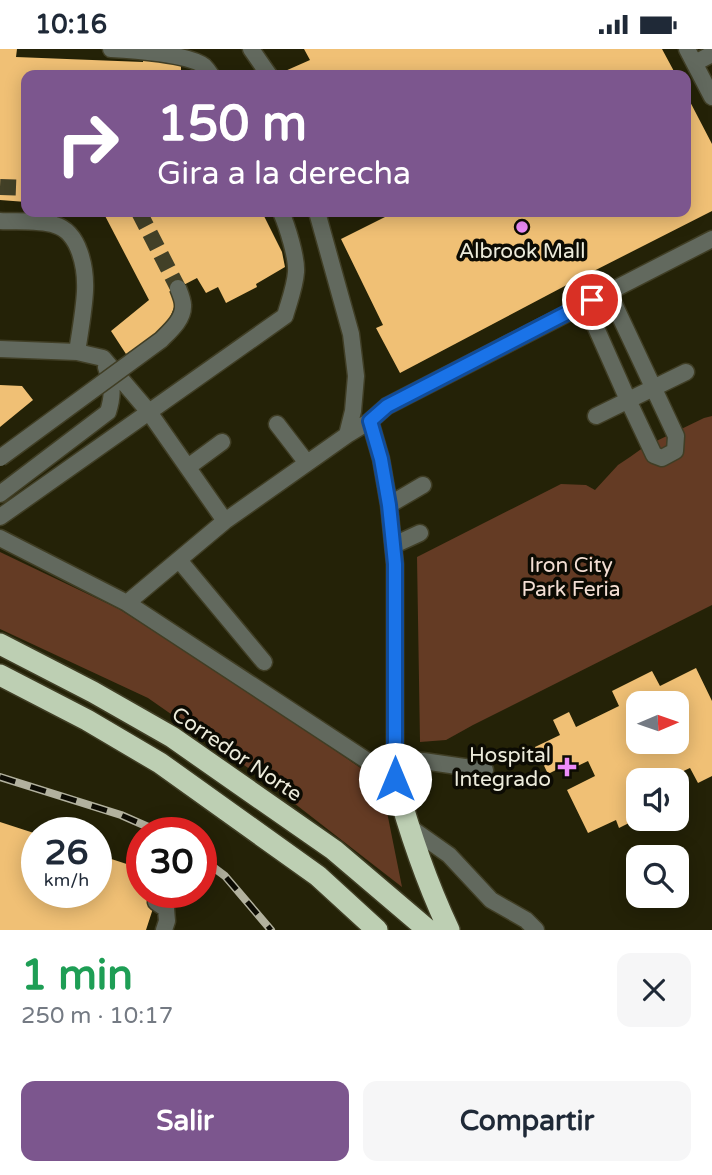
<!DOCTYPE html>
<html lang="es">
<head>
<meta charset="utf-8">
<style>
	body { margin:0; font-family:"Varela Round",sans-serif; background:#f6f6f7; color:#1f2937; height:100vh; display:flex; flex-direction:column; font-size:26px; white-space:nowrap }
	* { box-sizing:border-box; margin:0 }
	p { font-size:23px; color:#747a83 }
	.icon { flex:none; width:38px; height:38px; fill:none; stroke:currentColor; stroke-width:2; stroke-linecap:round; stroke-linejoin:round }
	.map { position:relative; height:881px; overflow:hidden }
	.panel { display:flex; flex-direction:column; background:#fff; flex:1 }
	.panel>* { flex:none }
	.guide { position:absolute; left:21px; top:21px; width:670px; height:147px; border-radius:14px; box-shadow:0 4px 18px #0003; background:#7c568e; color:#fff; overflow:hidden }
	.needle { width:46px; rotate:88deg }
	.controls { position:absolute; left:626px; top:642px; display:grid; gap:14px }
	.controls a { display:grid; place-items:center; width:63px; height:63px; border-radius:14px; background:#fff; box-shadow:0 4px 18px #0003; font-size:35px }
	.speed { position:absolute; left:21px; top:768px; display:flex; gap:14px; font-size:35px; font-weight:700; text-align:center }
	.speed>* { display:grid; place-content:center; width:91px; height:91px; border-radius:50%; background:#fff; box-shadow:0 4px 18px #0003; line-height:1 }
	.speed small { font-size:18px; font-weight:400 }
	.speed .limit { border:10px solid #d22; background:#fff; color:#111 }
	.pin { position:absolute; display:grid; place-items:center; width:60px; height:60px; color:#fff; margin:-30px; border:4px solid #fff; border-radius:50%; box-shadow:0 2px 7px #0007 }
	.me { position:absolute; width:77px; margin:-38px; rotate:0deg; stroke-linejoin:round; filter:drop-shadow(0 0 5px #0008) }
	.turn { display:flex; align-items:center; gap:24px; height:147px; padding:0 21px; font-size:32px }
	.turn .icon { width:91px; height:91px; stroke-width:2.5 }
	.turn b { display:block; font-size:49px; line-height:60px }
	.round { display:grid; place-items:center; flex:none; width:74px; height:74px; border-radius:14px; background:#f6f6f7 }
	.headline { display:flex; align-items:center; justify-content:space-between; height:119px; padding:0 21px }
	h1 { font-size:42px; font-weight:700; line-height:52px; color:#1e9e55 }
	.action { display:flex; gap:14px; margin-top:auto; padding:14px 21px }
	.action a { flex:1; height:80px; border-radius:14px; background:#7c568e; color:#fff; font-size:28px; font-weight:700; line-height:80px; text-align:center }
	.action a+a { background:#f6f6f7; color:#1f2937 }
	.status { display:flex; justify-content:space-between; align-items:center; height:49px; padding:0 35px; background:#fff; direction:ltr }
	.status svg { height:19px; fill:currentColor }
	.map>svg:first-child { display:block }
	.green { fill:#643b24 }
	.building { fill:#f0c075; fill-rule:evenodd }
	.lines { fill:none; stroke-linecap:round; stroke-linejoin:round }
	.minor-tunnel { stroke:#424027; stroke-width:16; stroke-dasharray:16 8; stroke-linecap:butt }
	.minor-casing { stroke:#403e25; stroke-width:19 }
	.highway-casing { stroke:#403e25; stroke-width:24 }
	.minor { stroke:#62695e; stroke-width:16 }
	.highway { stroke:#bdcfb3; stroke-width:21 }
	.rail-casing { stroke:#b2b19e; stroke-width:8 }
	.rail { stroke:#0c0b03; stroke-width:5; stroke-dasharray:16; stroke-linecap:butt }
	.minor-bridge-casing { stroke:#403e25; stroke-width:19; stroke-linecap:butt }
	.minor-bridge { stroke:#62695e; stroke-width:16 }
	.route-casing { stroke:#114b97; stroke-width:18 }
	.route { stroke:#1a73e8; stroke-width:12 }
	.poi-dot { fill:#ed8cf9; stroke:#0c0b03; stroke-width:2.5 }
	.labels { text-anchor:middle; stroke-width:7; stroke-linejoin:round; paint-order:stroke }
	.poi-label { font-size:21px; fill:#ecebdb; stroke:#0c0b03 }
	.park-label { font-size:21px; fill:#f3ded3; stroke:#0c0b03 }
	.street-label { font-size:21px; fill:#ecebdb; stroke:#0c0b03 }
</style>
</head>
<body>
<div class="status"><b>10:16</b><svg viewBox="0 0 49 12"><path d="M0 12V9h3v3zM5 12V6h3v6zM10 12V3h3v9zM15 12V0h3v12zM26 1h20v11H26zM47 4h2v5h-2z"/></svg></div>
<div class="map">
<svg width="712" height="881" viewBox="0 0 712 881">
	<rect width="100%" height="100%" fill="#242207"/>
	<path class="green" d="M712 367V556L473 676 446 691 420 693 417 508 561 435 586 436 595 441 618 416 630 408 644 398 704 369Z
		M0 503 119 560 240 636 381 733 402 838 254 723 148 649 0 580Z"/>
	<path class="building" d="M0 0H17L16 8 143 13 144 0H181V26H26V153L0 151Z
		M304 0H662L676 26H276L310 11Z
		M686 45 712 95V162L580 229 400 324 376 279 383 276 341 190 387 167 385 163H686Z
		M103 163H262L282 203 285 218 256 235 257 238 226 254 218 238 206 244 197 229 172 242 175 256 169 271 158 285 126 305 111 282 149 251Z
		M0 336 22 337 33 351 0 378Z
		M696 619 712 652V727L698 734 690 719 666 730 667 732H639V769L619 779 616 771 588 784 567 741 595 727 588 712 563 724 560 719 548 725 535 698 560 686 553 671 569 663 576 678 619 657 612 642 652 622 660 637ZM639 654H677V693H639Z
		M0 773 37 785V844H96V805L142 820V844H158L146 881H0Z"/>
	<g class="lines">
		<path class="minor-tunnel" d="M0 138 26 139
			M139 163 178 239"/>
		<g class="minor-casing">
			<path id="minor" d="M111 0C132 1 189 5 204 17 207 20 209 23 211 26
				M251 0 269 26
				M687 0 712 48
				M695 14 712 5
				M317 163 351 285 356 327 353 362 347 386
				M0 172C17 173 39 171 55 176 80 183 86 220 85 242 84 262 80 283 77 303
				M585 254 628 351 654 406 662 409 675 402 676 387 608 242
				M0 300 77 303 103 309 149 363 225 472
				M596 367 686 323
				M370 372 381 410 389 456 395 515V730
				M277 375 307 414
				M188 418 222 393
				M0 445 108 363C114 344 112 337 106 318
				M389 456 423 436
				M0 468 285 267C289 253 295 238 296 223 297 208 287 177 281 163
				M0 489 127 554 395 730
				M394 496 420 484
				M179 511 264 613
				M127 554 225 472 347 386 370 372 387 357 712 190
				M395 710 423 712 485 721
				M408 777 449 806 491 851 526 871 536 881
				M156 853 166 860 167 872 164 881"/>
		</g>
		<g class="highway-casing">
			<path id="highway" d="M0 595 93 643 172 688 334 801 428 881
				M0 626 87 671 160 714 318 827 377 881
				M395 730C409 782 426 832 449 881"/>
		</g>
		<use href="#minor" class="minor"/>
		<use href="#highway" class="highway"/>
		<g class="rail-casing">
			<path id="rail" d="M0 728 121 766 162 784
				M201 809 225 827 271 881"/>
		</g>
		<use href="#rail" class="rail"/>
		<g class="minor-bridge-casing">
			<path id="minor-bridge" d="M0 409 161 291C170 282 184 270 183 256 183 251 180 244 178 239"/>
		</g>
		<use href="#minor-bridge" class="minor-bridge"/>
	</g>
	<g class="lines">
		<g class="route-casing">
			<path id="route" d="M395 730V515L389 456 381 410 370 372 387 357 592 251"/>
		</g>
		<use href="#route" class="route"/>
	</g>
	<g class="poi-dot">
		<circle cx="522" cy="178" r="7"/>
		<path d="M563.5 707.5h7v7h7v7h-7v7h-7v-7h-7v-7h7z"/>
	</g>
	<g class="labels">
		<g class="poi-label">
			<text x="522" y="209">Albrook Mall</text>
			<text x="551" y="713" text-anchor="end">Hospital<tspan x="551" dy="24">Integrado</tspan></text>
		</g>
		<g class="park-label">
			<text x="571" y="523">Iron City<tspan x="571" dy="24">Park Feria</tspan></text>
		</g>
		<g class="street-label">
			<text transform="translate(237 705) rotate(34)" y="7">Corredor Norte</text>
		</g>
	</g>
</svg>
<div class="controls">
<a><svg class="needle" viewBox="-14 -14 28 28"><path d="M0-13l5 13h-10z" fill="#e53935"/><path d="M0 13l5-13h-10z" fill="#747a83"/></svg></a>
<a><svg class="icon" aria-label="sound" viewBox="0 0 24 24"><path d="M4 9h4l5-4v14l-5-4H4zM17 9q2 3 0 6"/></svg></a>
<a><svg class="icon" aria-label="search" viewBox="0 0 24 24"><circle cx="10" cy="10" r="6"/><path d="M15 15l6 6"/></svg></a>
</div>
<div class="speed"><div>26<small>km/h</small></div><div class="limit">30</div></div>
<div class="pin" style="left:592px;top:251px;background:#d93025"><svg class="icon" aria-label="arrive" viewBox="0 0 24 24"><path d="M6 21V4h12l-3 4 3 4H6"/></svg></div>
<svg class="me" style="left:395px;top:730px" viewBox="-20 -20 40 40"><circle r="19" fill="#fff"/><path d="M0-13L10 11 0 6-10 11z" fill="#1a73e8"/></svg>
<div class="guide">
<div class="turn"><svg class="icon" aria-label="right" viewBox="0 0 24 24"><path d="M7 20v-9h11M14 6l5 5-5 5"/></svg><div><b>150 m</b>Gira a la derecha</div></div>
</div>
</div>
<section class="panel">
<div class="headline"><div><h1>1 min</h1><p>250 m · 10:17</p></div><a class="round"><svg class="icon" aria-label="close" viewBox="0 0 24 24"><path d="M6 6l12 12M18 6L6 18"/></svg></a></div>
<div class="action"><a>Salir</a><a>Compartir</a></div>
</section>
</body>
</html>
